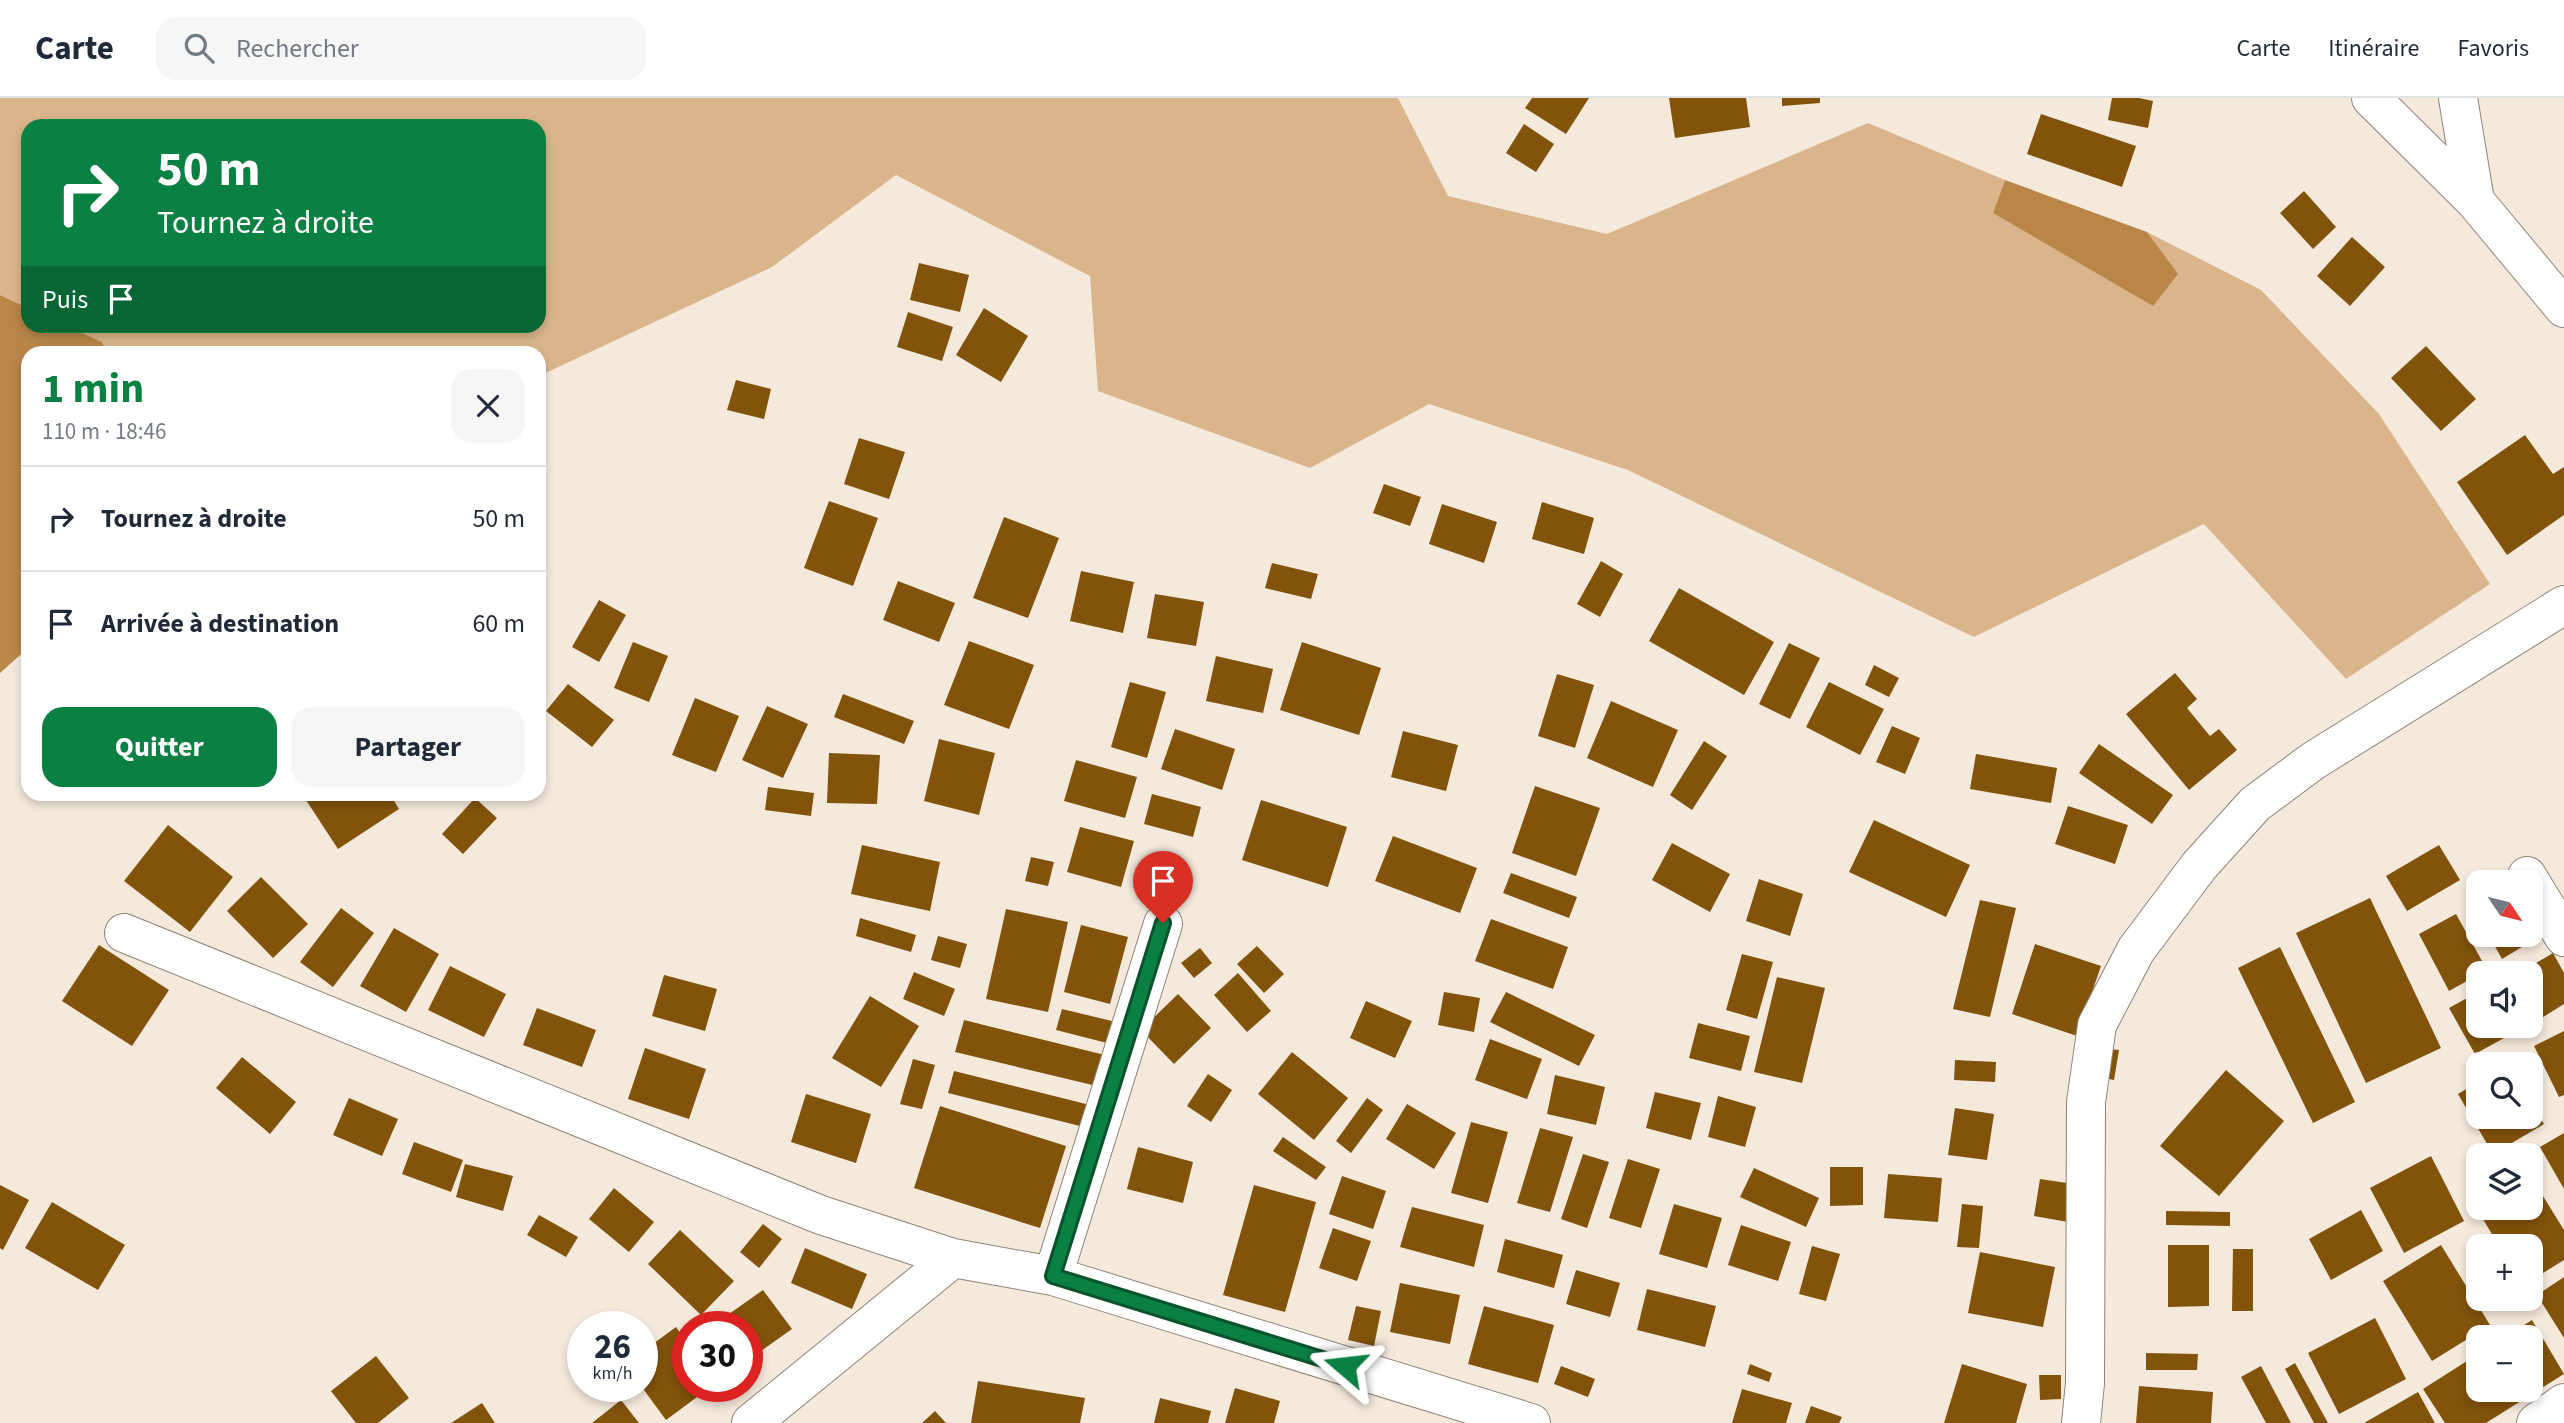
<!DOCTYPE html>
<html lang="fr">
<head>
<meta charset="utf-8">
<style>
	body { margin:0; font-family:"Source Sans 3",sans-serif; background:#f6f6f7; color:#1f2937; height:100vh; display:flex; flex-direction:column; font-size:26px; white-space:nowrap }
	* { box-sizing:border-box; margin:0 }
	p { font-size:23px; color:#747a83 }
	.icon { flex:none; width:38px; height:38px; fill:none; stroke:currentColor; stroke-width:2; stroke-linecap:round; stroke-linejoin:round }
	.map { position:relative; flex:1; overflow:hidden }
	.drawer { position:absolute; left:21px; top:248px; width:525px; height:455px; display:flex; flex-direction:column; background:#fff; border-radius:21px; box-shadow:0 4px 10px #0003 }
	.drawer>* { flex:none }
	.banner { position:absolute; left:21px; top:21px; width:525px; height:214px; border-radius:21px; box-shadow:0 4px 10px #0003; background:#0b8043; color:#fff; overflow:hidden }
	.needle { width:46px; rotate:125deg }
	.controls { position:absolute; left:2466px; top:772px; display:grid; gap:14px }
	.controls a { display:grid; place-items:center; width:77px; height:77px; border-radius:14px; background:#fff; box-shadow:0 4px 10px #0003; font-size:35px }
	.speed { position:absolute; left:567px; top:1213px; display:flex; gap:14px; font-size:35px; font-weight:700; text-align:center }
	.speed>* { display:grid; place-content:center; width:91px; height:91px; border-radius:50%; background:#fff; box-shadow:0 4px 10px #0003; line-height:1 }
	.speed small { font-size:18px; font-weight:400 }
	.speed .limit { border:10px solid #d22; background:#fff; color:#111 }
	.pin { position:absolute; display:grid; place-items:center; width:60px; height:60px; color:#fff; margin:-72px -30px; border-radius:50% 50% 50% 0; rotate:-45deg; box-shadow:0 0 7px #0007 }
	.pin .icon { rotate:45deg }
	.me { position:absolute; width:77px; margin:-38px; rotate:287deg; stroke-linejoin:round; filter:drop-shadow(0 0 5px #0008) }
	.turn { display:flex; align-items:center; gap:24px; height:147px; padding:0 21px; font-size:32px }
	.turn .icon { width:91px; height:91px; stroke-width:2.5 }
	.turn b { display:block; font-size:49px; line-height:60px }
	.then { display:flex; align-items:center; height:66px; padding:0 21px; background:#0003; gap:14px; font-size:26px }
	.round { display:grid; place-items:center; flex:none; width:74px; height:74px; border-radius:21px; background:#f6f6f7 }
	.head { display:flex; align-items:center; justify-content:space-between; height:119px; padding:0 21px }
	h1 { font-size:42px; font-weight:700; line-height:52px; color:#0b8043 }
	.button { display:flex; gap:14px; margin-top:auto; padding:14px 21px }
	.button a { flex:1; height:80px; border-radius:21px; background:#0b8043; color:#fff; font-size:28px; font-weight:700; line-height:80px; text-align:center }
	.button a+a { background:#f6f6f7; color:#1f2937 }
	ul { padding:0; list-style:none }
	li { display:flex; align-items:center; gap:21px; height:105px; padding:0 21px; border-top:2px solid #e0e1e3 }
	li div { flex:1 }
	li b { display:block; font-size:26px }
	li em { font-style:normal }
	header { display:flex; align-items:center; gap:42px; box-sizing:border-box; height:98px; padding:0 35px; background:#fff; border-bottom:2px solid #e0e1e3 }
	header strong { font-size:33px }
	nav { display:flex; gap:38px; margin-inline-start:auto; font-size:24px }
	.search { width:490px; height:63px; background:#f6f6f7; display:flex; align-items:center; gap:18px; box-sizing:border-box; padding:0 24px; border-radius:21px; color:#747a83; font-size:26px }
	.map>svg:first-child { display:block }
	.green { fill:#dab58b }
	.water { fill:#b98648 }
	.building { fill:#82530b }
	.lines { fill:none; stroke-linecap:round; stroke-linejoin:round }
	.minor-casing { stroke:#8e8377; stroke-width:40 }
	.highway-casing { stroke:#8e8377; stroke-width:40 }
	.minor { stroke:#fff; stroke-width:38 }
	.highway { stroke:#fff; stroke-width:38 }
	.route-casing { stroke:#07532c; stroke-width:18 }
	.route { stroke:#0b8043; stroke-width:12 }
</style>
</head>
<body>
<header>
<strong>Carte</strong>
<div class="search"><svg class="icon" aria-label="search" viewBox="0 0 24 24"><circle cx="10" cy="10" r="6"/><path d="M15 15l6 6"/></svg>Rechercher</div>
<nav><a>Carte</a><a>Itinéraire</a><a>Favoris</a></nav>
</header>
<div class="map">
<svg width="2564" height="1325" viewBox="0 0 2564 1325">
	<rect width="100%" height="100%" fill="#f5e9dc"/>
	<path class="green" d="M0 0H1398L1448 98 1607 136 1868 25 2005 82 1993 115 2177 176 2147 134 2261 192 2379 316 2490 486 2346 581 2204 426 1974 539 1628 372 1429 306 1310 370 1098 293 1090 178 896 77 772 169 539 278V256L106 255 102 244 67 228H539V28H28V210L0 197Z"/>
	<path class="water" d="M2005 82 2147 134 2178 176 2153 208 1993 115Z
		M0 197 28 210V228H67L102 244 106 255 28 256V550L0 575Z"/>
	<path class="building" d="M1532 0H1589L1566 36 1525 10Z
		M1669 0H1746L1750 29 1675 40Z
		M1782 0H1820V5L1782 8Z
		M2112 0H2139L2153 3 2148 30 2108 22Z
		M2041 16 2136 48 2122 89 2027 56Z
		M1524 26 1554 46 1536 74 1506 55Z
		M2304 93 2336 129 2313 151 2280 115Z
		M2352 139 2385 169 2350 208 2317 178Z
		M919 165 969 177 960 214 910 202Z
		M984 210 1028 238 1001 284 956 257Z
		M908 214 953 229 942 263 897 249Z
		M2426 248 2476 301 2441 333 2391 280Z
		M736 282 771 291 764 321 727 312Z
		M2525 337 2553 376 2564 369V417L2507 457 2457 384Z
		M859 340 905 354 889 401 844 386Z
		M1384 386 1421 399 1410 428 1373 415Z
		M829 403 878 420 853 488 804 470Z
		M1542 404 1594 420 1584 456 1532 441Z
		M1442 406 1497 424 1484 465 1429 446Z
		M1004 419 1059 440 1028 520 973 500Z
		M1601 463 1623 476 1600 519 1577 506Z
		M1272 465 1318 476 1311 501 1265 490Z
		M1081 473 1134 484 1123 535 1070 523Z
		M898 483 955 505 939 544 883 522Z
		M1679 490 1774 544 1744 597 1649 543Z
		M1155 496 1204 504 1196 548 1147 540Z
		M599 502 626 517 599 564 572 549Z
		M969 543 1034 567 1009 631 944 607Z
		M633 544 668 558 649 604 614 590Z
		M1302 544 1381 570 1359 637 1280 612Z
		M1789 545 1820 560 1790 621 1759 606Z
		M1216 558 1273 571 1263 615 1206 603Z
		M1874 567 1899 580 1889 599 1865 587Z
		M2175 575 2197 601 2187 610 2210 638 2219 631 2237 652 2189 692 2126 616Z
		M1557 576 1594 587 1575 650 1538 638Z
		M1130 584 1166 594 1147 660 1111 649Z
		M1829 584 1884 611 1860 657 1806 629Z
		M568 586 614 622 592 649 546 613Z
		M843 596 914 623 904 646 834 619Z
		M695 600 739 618 716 674 672 657Z
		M1611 603 1678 632 1653 689 1587 660Z
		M767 608 808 626 783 680 742 662Z
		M1892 628 1920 640 1905 676 1876 664Z
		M1175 631 1235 651 1222 692 1161 671Z
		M1403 633 1458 647 1446 693 1391 679Z
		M939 641 995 655 979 717 924 703Z
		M1704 643 1727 658 1692 712 1670 697Z
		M2099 646 2173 697 2152 726 2079 675Z
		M829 655 880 657 877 706 827 705Z
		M1976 656 2057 670 2051 705 1970 691Z
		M1076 662 1137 679 1125 720 1064 703Z
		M1535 688 1600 710 1576 778 1512 755Z
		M768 689 814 695 811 718 765 712Z
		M302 696H390L399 711 338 751Z
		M1152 696 1201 709 1193 739 1144 726Z
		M475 700 497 720 463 756 442 736Z
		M1261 702 1347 729 1328 789 1242 762Z
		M2068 708 2128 727 2115 766 2055 746Z
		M1874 722 1970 767 1946 819 1849 774Z
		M168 727 233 779 190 834 124 783Z
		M1080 729 1134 743 1121 789 1067 774Z
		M1393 738 1477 770 1460 815 1375 783Z
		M1672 745 1730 776 1710 814 1652 782Z
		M862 747 940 764 930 813 851 796Z
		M2439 747 2460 782 2407 813 2386 778Z
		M1031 759 1054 764 1048 788 1025 783Z
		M1511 775 1577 799 1569 820 1503 795Z
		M261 779 308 826 273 860 227 813Z
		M1759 781 1803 796 1790 838 1746 823Z
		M2370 800 2441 950 2366 985 2296 835Z
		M1980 802 2016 810 1990 919 1953 911Z
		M341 810 374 835 333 889 300 864Z
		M1006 811 1068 824 1048 914 986 901Z
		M2456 816 2487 872 2449 893 2419 836Z
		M860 820 916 837 911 854 856 838Z
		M1491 821 1568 849 1553 891 1475 863Z
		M1081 827 1128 839 1110 906 1064 894Z
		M2530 828 2537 840 2502 861 2488 836H2530Z
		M394 830 439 856 406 914 360 888Z
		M938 838 967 846 960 870 931 862Z
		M2035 846 2101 868 2077 938 2012 916Z
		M99 847 169 892 132 948 62 903Z
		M1257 848 1284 876 1264 895 1237 866Z
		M2280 849 2355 1004 2313 1025 2238 870Z
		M1200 850 1212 865 1194 880 1181 865Z
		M2553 855 2564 875V906L2532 926 2530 875H2519Z
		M1742 856 1773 864 1757 921 1726 912Z
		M450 868 506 896 484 939 428 912Z
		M914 874 955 891 944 918 903 901Z
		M1238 875 1271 913 1247 934 1214 897Z
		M664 877 717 891 705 933 652 918Z
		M1777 879 1825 890 1802 985 1754 974Z
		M1444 894 1480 900 1474 934 1438 927Z
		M1506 894 1595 937 1579 968 1490 924Z
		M2478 894V928H2500L2506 939 2475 956 2449 910Z
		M1178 896 1211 930 1174 966 1141 932Z
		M870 898 919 928 881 989 832 960Z
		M1366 903 1412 923 1395 960 1350 940Z
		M537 910 596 932 582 969 523 947Z
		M1062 911 1112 923 1107 945 1056 932Z
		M964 922 1113 959 1105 990 955 954Z
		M1698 925 1750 938 1741 973 1689 960Z
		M2564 933V997L2559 999 2534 948Z
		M1490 941 1542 961 1527 1001 1475 982Z
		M645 950 706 971 689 1021 628 1001Z
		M2109 951 2119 952 2114 982 2104 980Z
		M1292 954 1348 1000 1314 1042 1258 996Z
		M242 959 296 1004 270 1036 216 990Z
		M913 961 935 967 922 1011 900 1006Z
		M1955 962 1996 964 1995 984 1954 982Z
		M2226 972 2284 1023 2219 1098 2160 1048Z
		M954 973 1098 1009 1092 1031 948 995Z
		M1208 976 1232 992 1211 1024 1187 1008Z
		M1555 977 1605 989 1596 1027 1547 1016Z
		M2478 984V1018H2530V1004L2544 1026 2493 1056 2458 996Z
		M1655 994 1701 1005 1691 1042 1646 1030Z
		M806 996 871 1016 856 1065 791 1044Z
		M1718 998 1756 1009 1745 1049 1708 1039Z
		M349 1000 398 1021 382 1058 333 1037Z
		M1367 1000 1383 1012 1351 1055 1336 1043Z
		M1407 1006 1456 1035 1434 1071 1386 1041Z
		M940 1008 1066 1048 1040 1130 914 1090Z
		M1955 1010 1994 1016 1987 1062 1948 1057Z
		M1471 1024 1508 1034 1488 1105 1451 1095Z
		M1540 1030 1573 1039 1550 1114 1517 1105Z
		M2564 1035V1091L2540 1049Z
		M1283 1039 1326 1069 1316 1082 1273 1053Z
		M414 1044 463 1062 451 1094 402 1076Z
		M1138 1049 1193 1064 1183 1105 1127 1091Z
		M1583 1056 1609 1064 1587 1130 1561 1121Z
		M2431 1058 2464 1123 2404 1155 2370 1090Z
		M1628 1061 1660 1071 1641 1130 1609 1120Z
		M465 1066 513 1078 503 1113 456 1099Z
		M1830 1069H1863V1107L1830 1108Z
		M1754 1070 1819 1100 1806 1129 1740 1099Z
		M1888 1076 1942 1080 1938 1124 1884 1120Z
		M2530 1077 2564 1132V1162L2530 1183V1148H2499L2474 1106 2478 1104V1110H2530Z
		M1342 1078 1386 1093 1373 1131 1329 1116Z
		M2040 1081 2074 1086 2068 1124 2034 1118Z
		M0 1087 29 1102 3 1152 0 1150Z
		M1254 1087 1316 1104 1285 1214 1223 1197Z
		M614 1090 654 1124 629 1154 589 1121Z
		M52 1104 125 1147 98 1192 25 1150Z
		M1674 1106 1722 1120 1707 1170 1659 1156Z
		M1962 1106 1983 1108 1979 1150 1957 1149Z
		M1412 1109 1484 1127 1474 1169 1400 1149Z
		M2361 1112 2383 1153 2331 1182 2309 1141Z
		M2166 1113 2230 1114V1128L2166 1127Z
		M539 1117 578 1139 566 1159 527 1137Z
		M763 1126 782 1141 759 1170 740 1154Z
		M1741 1127 1791 1144 1778 1183 1728 1167Z
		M1333 1130 1371 1143 1357 1183 1319 1170Z
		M680 1132 734 1183 701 1217 648 1166Z
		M1505 1141 1563 1157 1554 1190 1497 1174Z
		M2168 1147H2209V1208L2168 1209Z
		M2441 1147 2490 1227 2432 1263 2383 1183Z
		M1812 1148 1840 1156 1826 1203 1799 1196Z
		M805 1150 867 1176 852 1211 791 1185Z
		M2233 1151H2253V1213H2232Z
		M1980 1154 2055 1169 2043 1229 1968 1215Z
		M1576 1172 1620 1185 1610 1219 1566 1206Z
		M2564 1179V1240L2537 1197Z
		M1400 1185 1460 1197 1450 1246 1390 1234Z
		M1647 1191 1716 1208 1705 1249 1637 1232Z
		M763 1192 792 1231 747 1263V1228H712Z
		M1356 1208 1381 1213 1374 1248 1348 1242Z
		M1484 1208 1554 1227 1538 1285 1468 1266Z
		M2375 1220 2406 1281 2339 1316 2308 1255Z
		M2532 1222 2564 1276 2486 1325H2445L2423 1291 2478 1256V1292H2530V1239H2505Z
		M676 1229 688 1246V1288H712L666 1322 641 1288 642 1254Z
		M2146 1255 2198 1256 2197 1272H2146Z
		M376 1258 409 1300 378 1325H356L331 1293Z
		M2295 1265 2328 1325H2314L2285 1271Z
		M1750 1266 1772 1275 1769 1284 1747 1276Z
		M1962 1266 2027 1286 2016 1325H1944Z
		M1561 1268 1595 1281 1588 1299 1554 1286Z
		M2261 1268 2291 1325H2266L2241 1279Z
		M2039 1277H2061V1301L2040 1302Z
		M978 1283 1085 1300 1080 1325H971Z
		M2139 1288 2213 1294 2211 1325H2136Z
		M1235 1290 1280 1303 1274 1325H1225Z
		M1742 1291 1792 1305 1786 1325H1732Z
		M2418 1294 2435 1325H2364Z
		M1160 1300 1211 1313 1208 1325H1154Z
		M621 1302 639 1325H592Z
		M482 1305 495 1325H451Z
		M1811 1308 1842 1319 1839 1325H1805Z
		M935 1313 946 1325H922Z"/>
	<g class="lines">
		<g class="minor-casing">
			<path id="minor" d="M2527 778 2564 839
				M124 835 821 1117 953 1160 1053 1178 1531 1325
				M1053 1178 1163 826
				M751 1325 953 1160
				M2081 1325 2085 1285 2086 1004 2097 927 2136 852 2199 768 2255 706 2313 663 2564 507
				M2536 1325 2564 1305"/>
		</g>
		<g class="highway-casing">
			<path id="highway" d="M2371 0 2475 103 2564 210
				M2458 0 2475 103"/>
		</g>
		<use href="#minor" class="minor"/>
		<use href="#highway" class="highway"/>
	</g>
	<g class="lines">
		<g class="route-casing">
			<path id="route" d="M1163 825 1053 1178 1345 1268"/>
		</g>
		<use href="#route" class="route"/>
	</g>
</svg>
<div class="controls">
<a><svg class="needle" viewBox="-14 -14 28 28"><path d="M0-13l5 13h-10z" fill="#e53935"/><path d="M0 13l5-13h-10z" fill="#747a83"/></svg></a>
<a><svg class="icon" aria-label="sound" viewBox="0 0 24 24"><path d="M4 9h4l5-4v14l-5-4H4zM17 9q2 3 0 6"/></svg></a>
<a><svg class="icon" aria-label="search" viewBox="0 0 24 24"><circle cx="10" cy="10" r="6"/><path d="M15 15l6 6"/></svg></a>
<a><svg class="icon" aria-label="layers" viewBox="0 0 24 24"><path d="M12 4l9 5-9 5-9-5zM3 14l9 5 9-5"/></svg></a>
<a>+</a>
<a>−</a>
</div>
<div class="speed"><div>26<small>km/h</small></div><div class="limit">30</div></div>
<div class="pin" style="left:1163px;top:825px;background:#d93025"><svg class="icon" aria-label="arrive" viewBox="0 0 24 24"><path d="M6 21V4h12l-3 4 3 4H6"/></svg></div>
<svg class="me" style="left:1345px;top:1268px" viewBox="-20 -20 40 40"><path d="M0-17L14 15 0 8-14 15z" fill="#0b8043" stroke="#fff" stroke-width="4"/></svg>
<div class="banner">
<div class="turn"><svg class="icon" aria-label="right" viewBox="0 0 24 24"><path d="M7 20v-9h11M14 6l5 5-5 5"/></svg><div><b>50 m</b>Tournez à droite</div></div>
<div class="then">Puis<svg class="icon" aria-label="arrive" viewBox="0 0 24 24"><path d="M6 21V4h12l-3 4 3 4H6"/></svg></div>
</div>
<section class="drawer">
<div class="head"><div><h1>1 min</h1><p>110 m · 18:46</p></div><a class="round"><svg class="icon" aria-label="close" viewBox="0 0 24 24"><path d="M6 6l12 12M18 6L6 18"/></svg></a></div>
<ul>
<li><svg class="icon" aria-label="right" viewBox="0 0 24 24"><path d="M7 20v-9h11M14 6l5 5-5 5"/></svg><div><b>Tournez à droite</b></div><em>50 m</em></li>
<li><svg class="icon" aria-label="arrive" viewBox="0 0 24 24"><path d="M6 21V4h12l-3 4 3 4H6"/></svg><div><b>Arrivée à destination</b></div><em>60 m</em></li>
</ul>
<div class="button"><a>Quitter</a><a>Partager</a></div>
</section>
</div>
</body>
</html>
